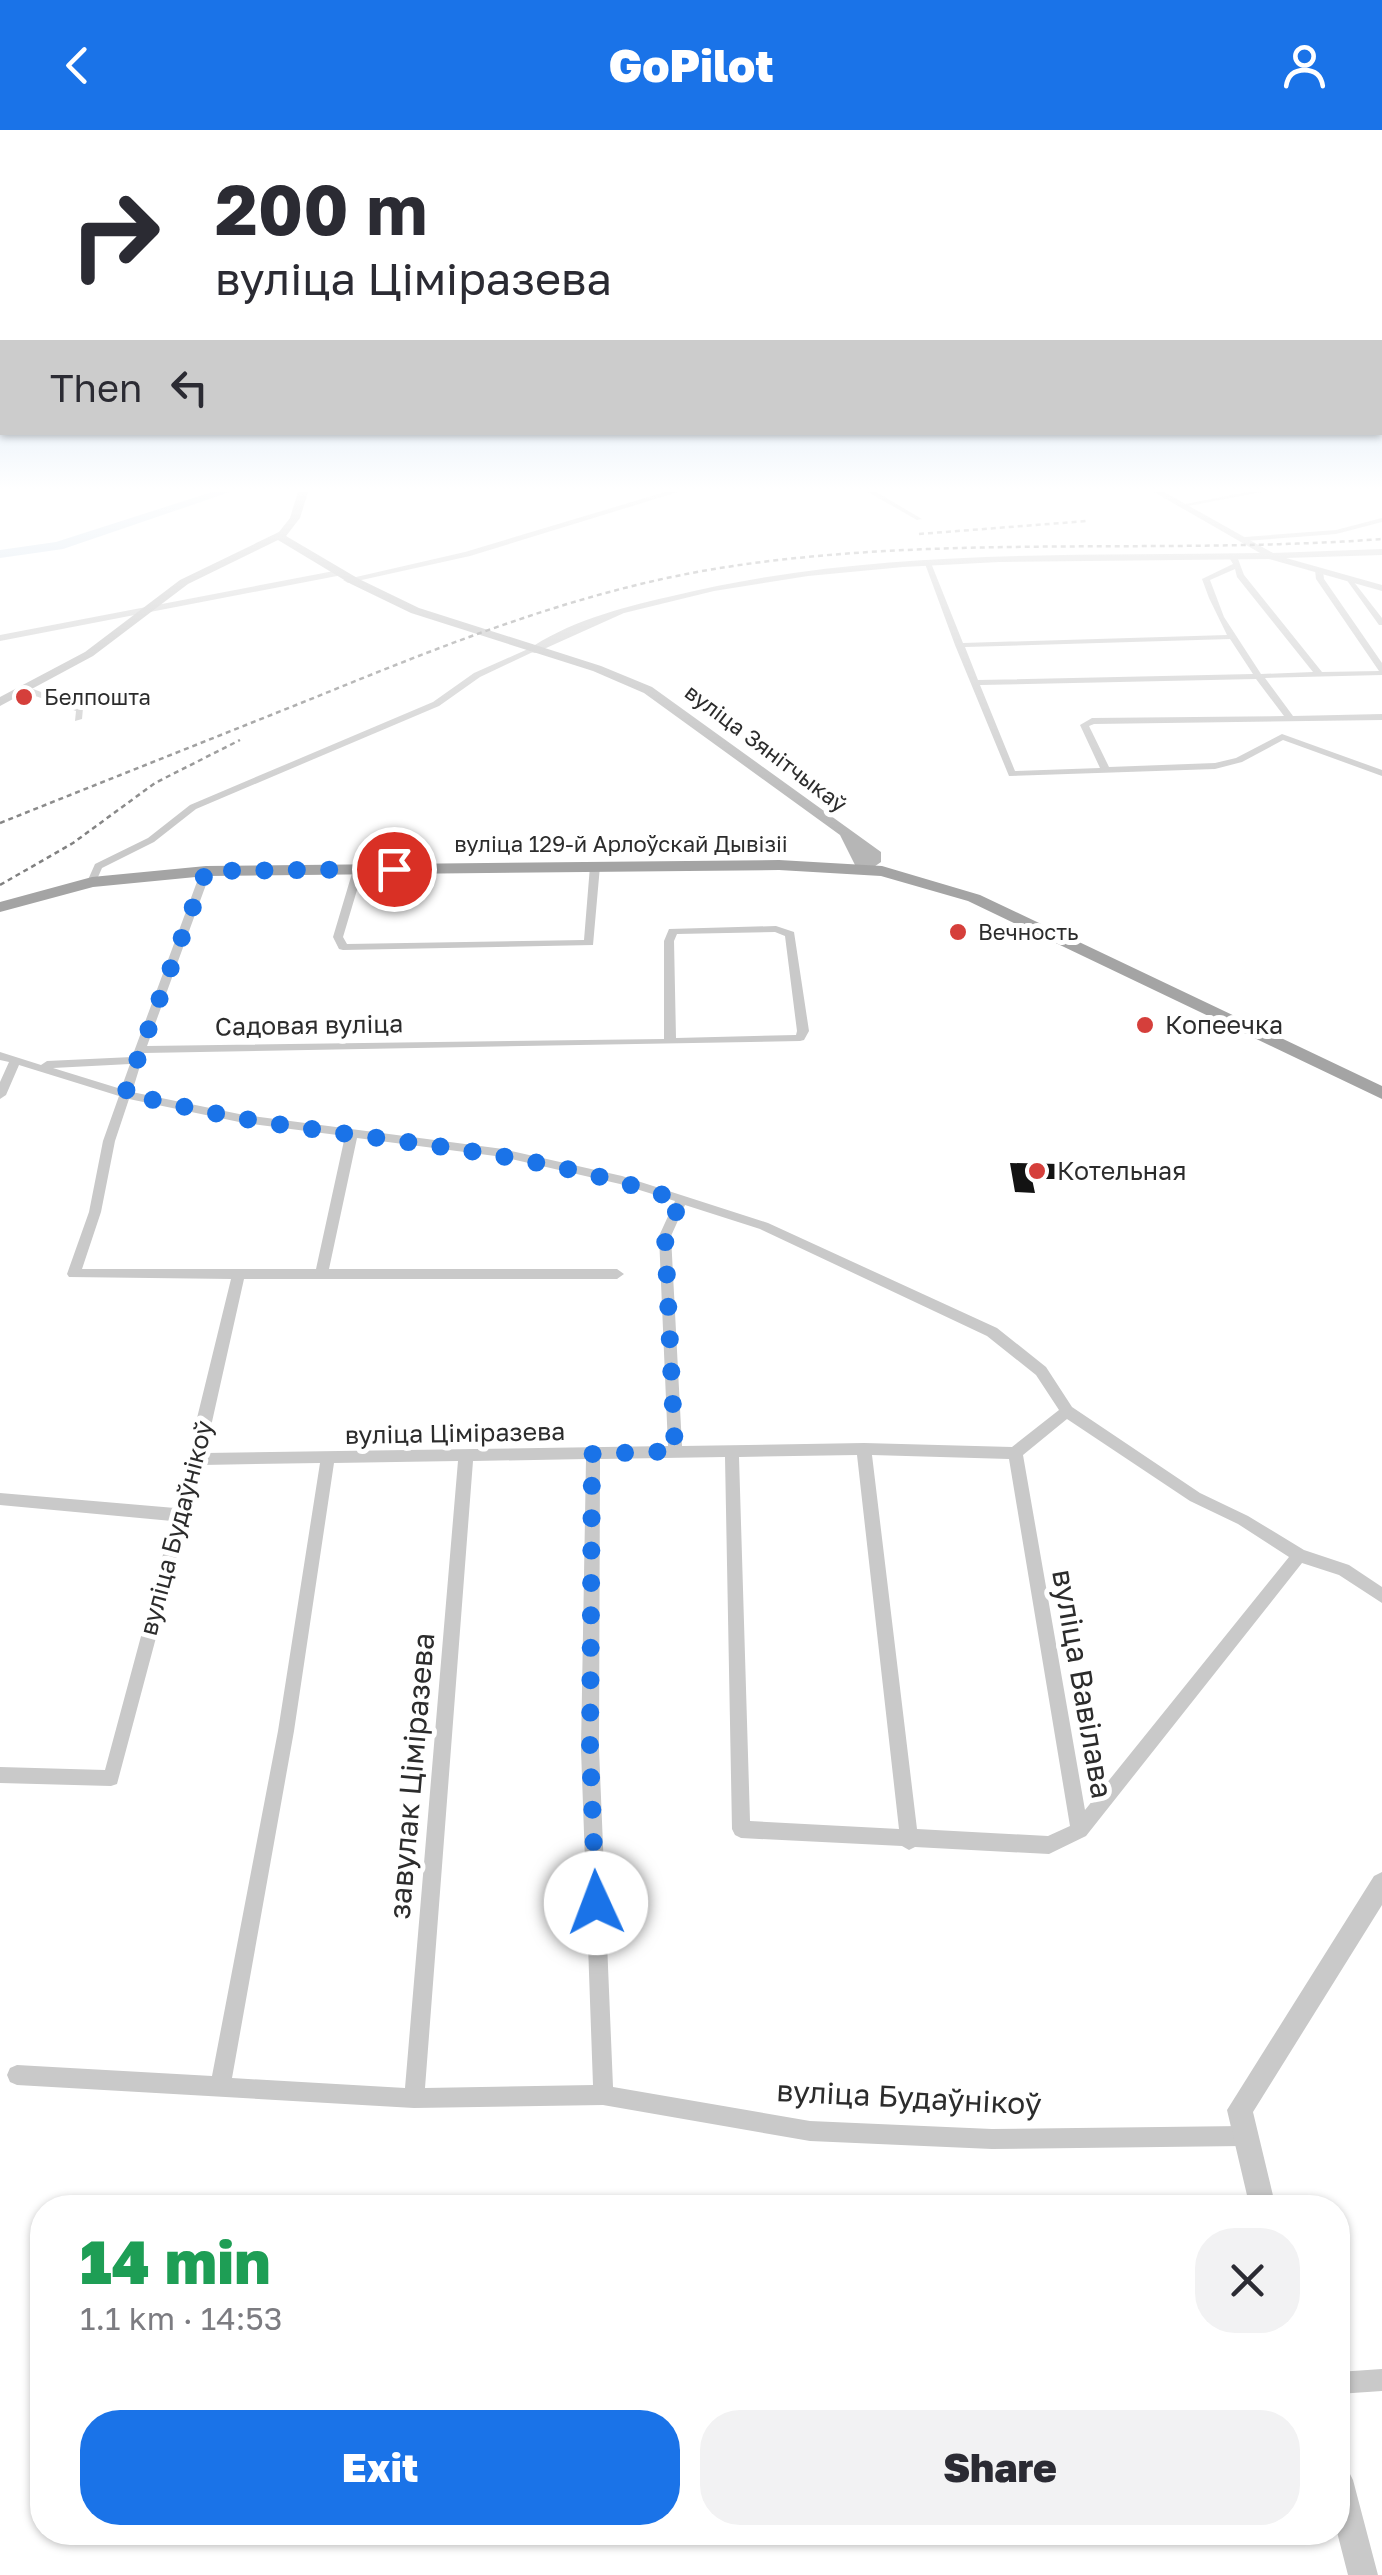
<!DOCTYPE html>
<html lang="en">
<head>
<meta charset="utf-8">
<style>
	body { margin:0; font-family:"Golos Text",sans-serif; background:#f2f2f3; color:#2b2b33; height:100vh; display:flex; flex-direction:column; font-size:38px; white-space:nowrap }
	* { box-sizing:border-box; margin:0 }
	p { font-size:32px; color:#7c7c81 }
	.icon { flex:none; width:55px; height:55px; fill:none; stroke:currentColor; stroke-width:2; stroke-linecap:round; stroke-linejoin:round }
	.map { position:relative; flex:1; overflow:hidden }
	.sheet { position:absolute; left:30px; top:2065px; width:1320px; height:350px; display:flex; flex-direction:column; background:#fff; border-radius:40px; box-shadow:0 2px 8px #0004 }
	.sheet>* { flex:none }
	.banner { position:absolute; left:0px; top:0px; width:1382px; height:305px; box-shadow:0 2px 8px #0004; background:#fff; color:#2b2b33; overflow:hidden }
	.pin { position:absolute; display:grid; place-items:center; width:85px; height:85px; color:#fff; margin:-42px; border:5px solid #fff; border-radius:50%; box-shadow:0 2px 10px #0007 }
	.me { position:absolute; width:110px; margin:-55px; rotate:358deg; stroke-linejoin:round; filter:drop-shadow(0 0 8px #0008) }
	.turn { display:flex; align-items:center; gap:35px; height:210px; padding:0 50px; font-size:45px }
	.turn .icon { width:130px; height:130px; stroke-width:2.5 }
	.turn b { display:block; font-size:70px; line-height:85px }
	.then { display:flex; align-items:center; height:95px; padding:0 50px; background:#0003; gap:20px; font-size:38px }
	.round { display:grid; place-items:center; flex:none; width:105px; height:105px; border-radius:40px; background:#f2f2f3 }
	.overview { display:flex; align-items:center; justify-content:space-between; height:170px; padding:0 50px }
	h1 { font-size:60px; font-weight:800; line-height:75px; color:#1e9e55 }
	.button { display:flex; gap:20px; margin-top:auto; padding:20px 50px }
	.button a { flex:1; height:115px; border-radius:40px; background:#1a73e8; color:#fff; font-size:40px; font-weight:800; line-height:115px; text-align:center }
	.button a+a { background:#f2f2f3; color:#2b2b33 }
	header { display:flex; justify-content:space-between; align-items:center; height:130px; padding:0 50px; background:#1a73e8; color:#fff; font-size:45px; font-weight:800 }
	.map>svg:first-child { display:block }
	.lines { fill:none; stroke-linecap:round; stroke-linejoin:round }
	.river { fill:#c7d8e7; fill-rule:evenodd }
	.building { fill:#131313 }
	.minor { fill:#c9c9c9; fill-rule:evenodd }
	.tertiary { fill:#c9c9c9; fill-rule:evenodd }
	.secondary { fill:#b6b6b6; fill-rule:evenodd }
	.primary { fill:#a4a4a4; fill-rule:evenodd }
	.rail { stroke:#818181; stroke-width:2.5; stroke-dasharray:5 4; stroke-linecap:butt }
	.route { stroke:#1a73e8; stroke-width:18; stroke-dasharray:0 32.4 }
	.poi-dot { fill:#d53f3b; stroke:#fff; stroke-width:4 }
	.labels { text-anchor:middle; stroke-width:10; stroke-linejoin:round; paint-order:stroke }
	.far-poi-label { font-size:22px; fill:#2c2c2c; stroke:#fff; text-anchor:start }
	.far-street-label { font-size:22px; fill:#2c2c2c; stroke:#fff }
	.street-label { font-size:25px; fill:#2c2c2c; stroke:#fff }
	.poi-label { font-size:25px; fill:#2c2c2c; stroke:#fff; text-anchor:start }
	.near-street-label { font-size:30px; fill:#2c2c2c; stroke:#fff }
</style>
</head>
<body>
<header><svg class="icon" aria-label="back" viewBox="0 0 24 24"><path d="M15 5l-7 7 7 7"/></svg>GoPilot<svg class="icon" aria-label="person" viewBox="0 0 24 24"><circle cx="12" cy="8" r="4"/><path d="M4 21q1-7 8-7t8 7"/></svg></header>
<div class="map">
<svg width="1382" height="2445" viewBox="0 0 1382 2445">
	<rect width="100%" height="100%" fill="#fff"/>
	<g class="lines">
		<path class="river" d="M212 362H230L63 419 0 428V420L56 412Z"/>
	</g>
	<path class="building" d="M1010 1033 1060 1034 1064 1049H1032L1035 1063 1015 1062Z"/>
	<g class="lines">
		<path class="minor" d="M868 362H876L922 389 917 390Z
			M1248 362H1262L1183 377 1180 375Z
			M1382 388V392L1336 404 1245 411 1241 409 1245 407 1336 400Z
			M1234 427 1238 429 1244 445 1322 542 1379 541 1316 449 1315 440 1319 438 1323 440 1324 449 1382 533V545L1265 548 1293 586 1382 584V590L1094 594 1089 596 1109 637 1215 633 1236 628 1282 604 1382 640V646L1283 610 1242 632 1215 639 1009 646 955 515 924 431 931 433 963 513 1227 505 1209 468 1202 449 1233 434 1230 429ZM1235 439 1237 447 1313 542 1261 544 1224 487 1210 450ZM1230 509 1253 544 978 550 965 517ZM1256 549 1284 586 1092 588 1080 595 1100 638 1015 641 980 555Z
			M1350 447 1382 488V495H1379L1346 449Z
			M528 519 535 521 480 547 439 576 196 679 154 712 102 738 95 754 87 752 95 734 148 708 190 675 433 572 474 543Z
			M22 557H28L83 578 82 589 75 591 76 581 22 561Z
			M595 733 600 736 593 815 343 820 339 819 333 807 353 740 358 737 363 740 343 807 347 814 584 810 590 736Z
			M206 738 211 741 147 916 664 909V811L669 799 776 796 794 802 809 901 804 910 800 911 144 923 132 962 244 985 503 1019 622 1046 768 1093 997 1198 1046 1237 1072 1277 1200 1363 1248 1386 1304 1420 1349 1435 1382 1457V1473L1339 1445 1302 1433 1086 1706 1049 1724 915 1717 909 1720 902 1716 741 1708 735 1705 732 1699 725 1327 600 1329 599 1619 613 1957 810 1991 992 1999 1243 1996 1250 1999 1253 2006 1250 2013 1243 2016 992 2019 810 2011 603 1975 414 1978 17 1955 10 1952 7 1945 10 1938 17 1935 212 1946 278 1601 320 1333 202 1335 117 1654 111 1656 0 1653V1637L105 1640 172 1391 0 1375V1363L175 1378 231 1149 69 1147 67 1144 89 1082 103 1011 119 966 19 935 6 965 0 969V952L9 932 0 930V922L41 935 47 931 132 927 201 741ZM775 802 785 806 797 901 796 905 676 908 674 811 677 804ZM130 934 121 959 53 938ZM129 969 244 993 345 1006 316 1139H82L101 1082 115 1011ZM357 1008 503 1027 620 1054 675 1071 659 1106 668 1316 205 1323 244 1149H617L624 1144 617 1139H329ZM685 1075 760 1099 987 1206 1036 1245 1059 1280 1012 1317 864 1313 682 1316 671 1106ZM1067 1289 1190 1371 1238 1394 1289 1427 1085 1680 1023 1325ZM857 1325 899 1699 750 1691 739 1327ZM872 1325 1009 1329 1070 1696 1048 1706 917 1699ZM586 1329 581 1619 593 1955 425 1958 473 1331ZM458 1331 405 1958 232 1948 294 1601 334 1333Z
			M1382 2239V2261L1338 2264V2242Z"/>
		<path class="tertiary" d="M665 362H678L470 426 348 453 343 450 465 422Z
			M1154 362H1164L1273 423 1382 419V425L1286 428 1382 455V461L1269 429 999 432 903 437 808 446 714 461 624 483 535 523 526 521C567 492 620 478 668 467 861 419 1062 426 1260 423Z
			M334 441 339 444 337 446 0 511V505Z
			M1382 1742V1775L1253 1982 1276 2078H1250L1227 1980 1374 1746Z
			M1338 2335 1348 2340 1353 2350 1378 2445H1348L1337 2402Z"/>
		<path class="secondary" d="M298 362H308L300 388 286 406 359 449 419 478 601 536 652 557 881 722V732L868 741H858L840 705 644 563 593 541 411 483 351 454 278 410 188 454 93 526 0 576V567L85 522 180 450 279 402 290 388Z"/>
		<path class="primary" d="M779 730 882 736 980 765 1382 956V969L968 771 881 746 779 740 206 746 93 757 0 782V772L92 747 206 736Z"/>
		<path class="rail" d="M919 404 1087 391
			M0 693C105 651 211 609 316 567 451 512 589 457 733 436 948 404 1166 425 1382 409
			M0 755 73 713 155 653 240 610"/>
	</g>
	<linearGradient id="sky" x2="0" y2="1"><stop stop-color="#9bc2e8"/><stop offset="0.51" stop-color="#fff"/><stop offset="1" stop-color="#fff" stop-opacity="0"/></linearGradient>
	<rect width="1382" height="704" fill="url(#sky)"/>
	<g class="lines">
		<path class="route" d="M394 739 206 741 125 964C165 972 205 982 245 989 392 1013 539 1021 681 1071L665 1106 675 1321 592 1324 590 1620 596 1773"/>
	</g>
	<g class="poi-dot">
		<circle cx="24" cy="567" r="10"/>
		<circle cx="958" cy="802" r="10"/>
		<circle cx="1145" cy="895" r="10"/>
		<circle cx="1037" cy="1041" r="10"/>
	</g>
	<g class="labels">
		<g class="far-poi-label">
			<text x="44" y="575">Белпошта</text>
			<text x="978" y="810">Вечность</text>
		</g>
		<g class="far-street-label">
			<text transform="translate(766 618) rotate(37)" y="8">вуліца Зянітчыкаў</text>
			<text x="621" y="722">вуліца 129-й Арлоўскай Дывізіі</text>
		</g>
		<g class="street-label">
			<text transform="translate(309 895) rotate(-1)" y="9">Садовая вуліца</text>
			<text transform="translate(455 1303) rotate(-1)" y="9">вуліца Ціміразева</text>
			<text transform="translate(176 1398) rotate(-75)" y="9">вуліца Будаўнікоў</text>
		</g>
		<g class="poi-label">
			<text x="1165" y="904">Копеечка</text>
			<text x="1057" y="1050">Котельная</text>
		</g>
		<g class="near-street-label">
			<text transform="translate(1082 1554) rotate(80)" y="10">вуліца Вавілава</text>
			<text transform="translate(412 1646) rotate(-85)" y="10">завулак Ціміразева</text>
			<text transform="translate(909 1968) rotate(3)" y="10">вуліца Будаўнікоў</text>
		</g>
	</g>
</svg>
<div class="pin" style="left:394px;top:739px;background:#d93025"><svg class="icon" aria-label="arrive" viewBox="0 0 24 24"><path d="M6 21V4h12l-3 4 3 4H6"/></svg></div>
<svg class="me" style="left:596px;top:1773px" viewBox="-20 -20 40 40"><circle r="19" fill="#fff"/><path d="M0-13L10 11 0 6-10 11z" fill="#1a73e8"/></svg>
<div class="banner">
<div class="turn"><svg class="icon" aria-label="right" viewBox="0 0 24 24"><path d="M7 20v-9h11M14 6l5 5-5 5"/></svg><div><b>200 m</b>вуліца Ціміразева</div></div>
<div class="then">Then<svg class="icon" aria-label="left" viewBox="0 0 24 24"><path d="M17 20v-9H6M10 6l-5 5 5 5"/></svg></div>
</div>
<section class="sheet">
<div class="overview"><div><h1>14 min</h1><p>1.1 km · 14:53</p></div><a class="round"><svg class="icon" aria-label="close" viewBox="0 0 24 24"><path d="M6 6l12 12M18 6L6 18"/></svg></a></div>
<div class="button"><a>Exit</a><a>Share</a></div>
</section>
</div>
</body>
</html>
